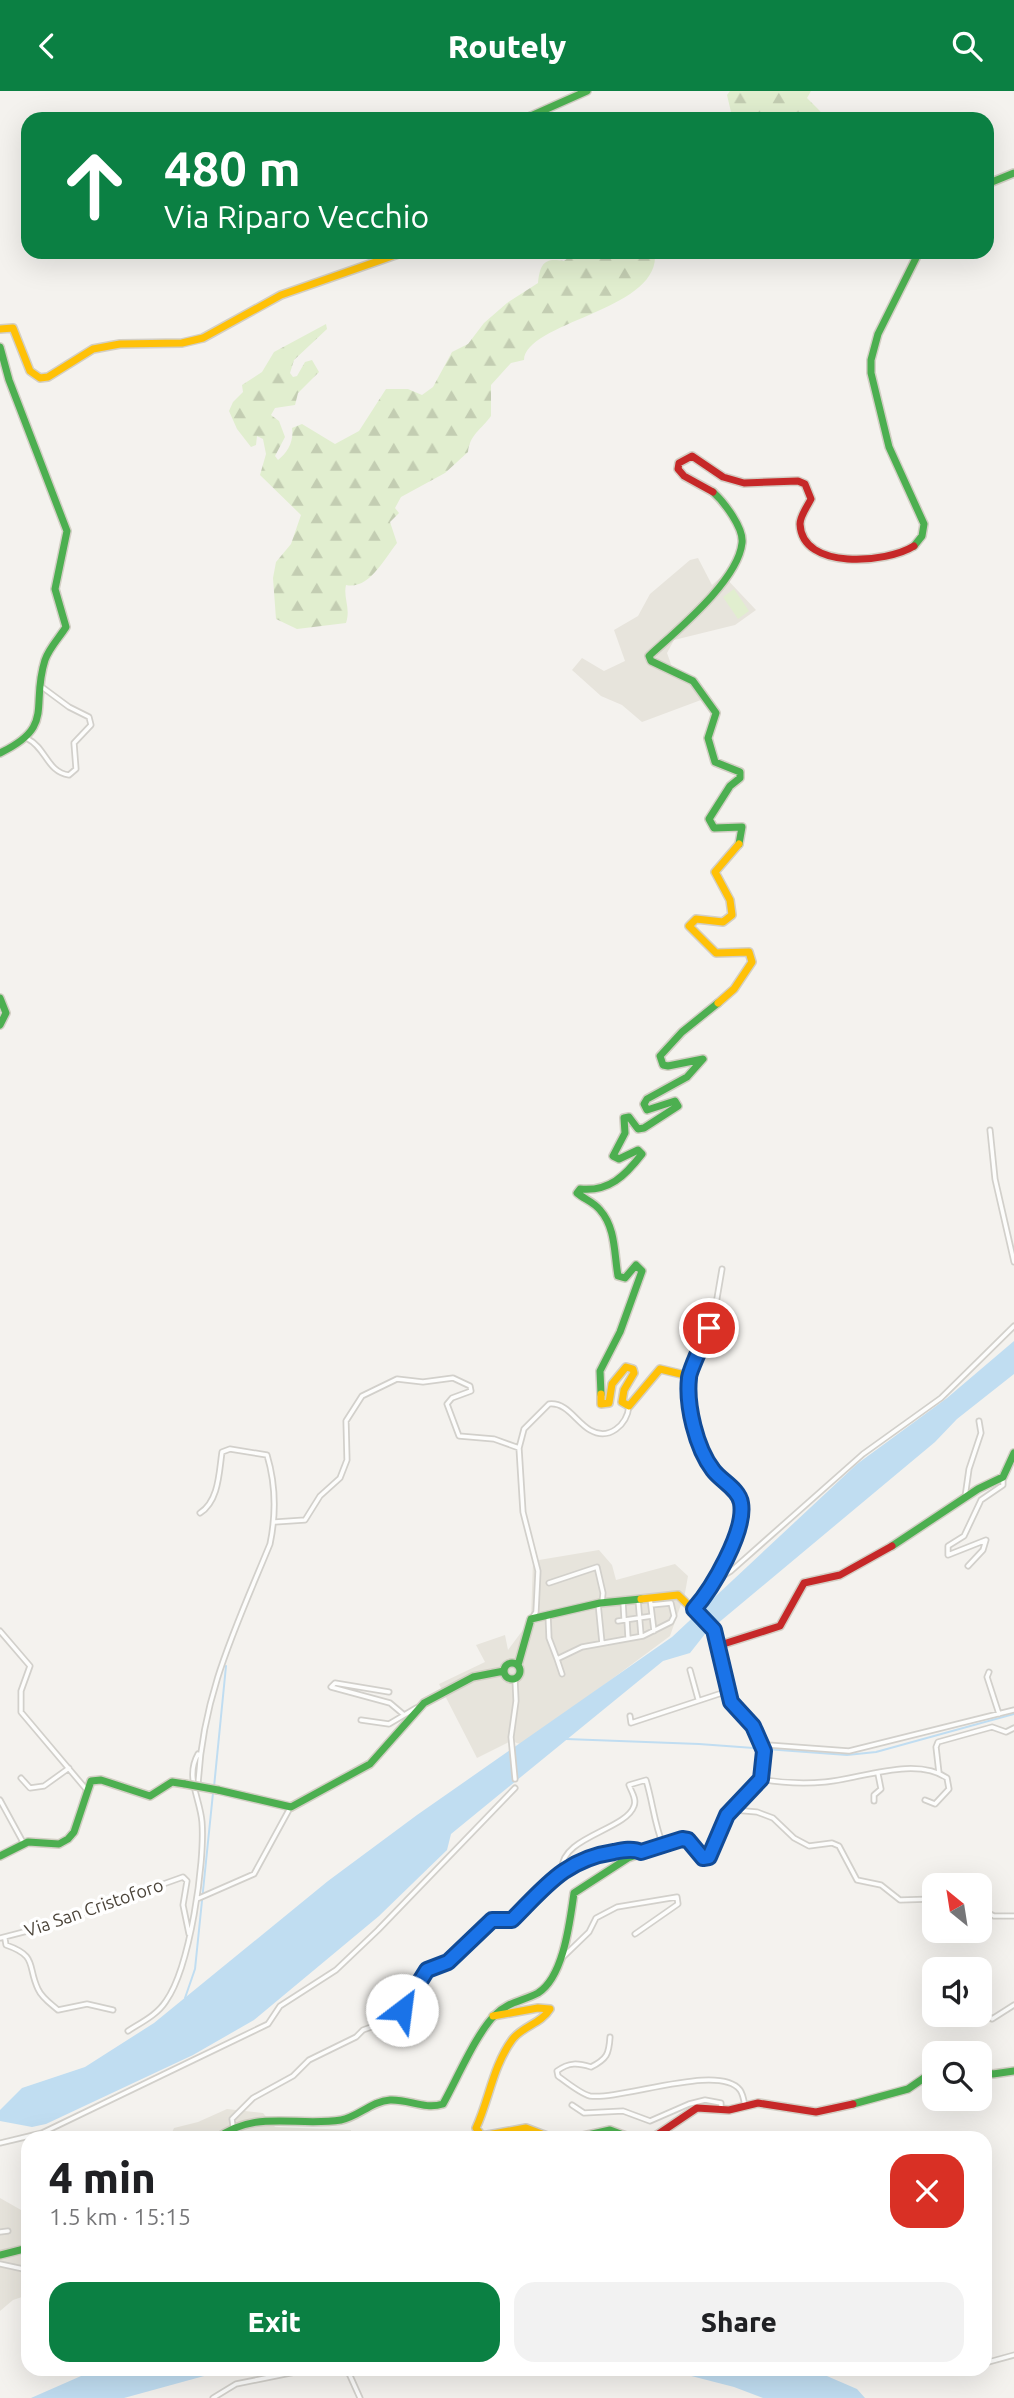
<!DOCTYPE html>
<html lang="en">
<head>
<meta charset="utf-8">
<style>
	body { margin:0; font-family:Ubuntu,sans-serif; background:#f2f2f2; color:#202124; height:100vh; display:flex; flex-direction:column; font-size:26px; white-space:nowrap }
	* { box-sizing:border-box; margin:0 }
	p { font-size:23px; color:#757577 }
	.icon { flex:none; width:38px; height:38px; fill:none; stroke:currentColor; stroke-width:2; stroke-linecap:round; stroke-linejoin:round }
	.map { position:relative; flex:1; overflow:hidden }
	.sheet { position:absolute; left:21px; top:2040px; width:971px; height:245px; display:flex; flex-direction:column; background:#fff; border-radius:21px; box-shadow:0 7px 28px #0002 }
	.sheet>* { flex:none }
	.guide { position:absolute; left:21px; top:21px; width:973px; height:147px; border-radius:21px; box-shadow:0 7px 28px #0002; background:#0b8043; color:#fff; overflow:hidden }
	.needle { width:46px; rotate:330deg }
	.buttons { position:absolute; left:922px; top:1782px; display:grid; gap:14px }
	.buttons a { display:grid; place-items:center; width:70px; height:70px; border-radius:14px; background:#fff; box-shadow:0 7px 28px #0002; font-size:35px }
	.pin { position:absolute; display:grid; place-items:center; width:60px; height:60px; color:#fff; margin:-30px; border:4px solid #fff; border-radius:50%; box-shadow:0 2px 7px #0007 }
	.me { position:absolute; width:77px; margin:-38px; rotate:30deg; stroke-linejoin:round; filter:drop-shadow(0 0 5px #0008) }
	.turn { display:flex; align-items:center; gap:24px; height:147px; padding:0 28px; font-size:32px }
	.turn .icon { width:91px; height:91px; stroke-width:2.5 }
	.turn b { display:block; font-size:49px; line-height:60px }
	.round { display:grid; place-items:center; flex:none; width:74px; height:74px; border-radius:21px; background:#f2f2f2 }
	.overview { display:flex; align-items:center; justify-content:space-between; height:119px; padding:0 28px }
	h1 { font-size:42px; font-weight:800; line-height:52px }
	.cta { display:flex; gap:14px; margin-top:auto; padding:14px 28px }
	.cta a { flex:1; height:80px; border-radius:21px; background:#0b8043; color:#fff; font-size:28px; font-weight:800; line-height:80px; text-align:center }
	.cta a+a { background:#f2f2f2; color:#202124 }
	header { display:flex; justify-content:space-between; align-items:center; height:91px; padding:0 28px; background:#0b8043; color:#fff; font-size:32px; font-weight:800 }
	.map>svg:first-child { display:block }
	.residential { fill:#e7e4dc }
	.forest { fill:url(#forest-firs) }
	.pitch { fill:#e1eecf }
	.water { fill:#c0ddf1 }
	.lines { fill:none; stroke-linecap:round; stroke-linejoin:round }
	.stream { stroke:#c0ddf1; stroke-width:2 }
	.street-casing { stroke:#d2d0cb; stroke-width:7 }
	.fast-casing { stroke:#d3cfc5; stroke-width:10 }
	.slow-casing { stroke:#d3cfc5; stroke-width:10 }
	.jam-casing { stroke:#d3cfc5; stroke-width:10 }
	.street { stroke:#fdfdfc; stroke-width:3.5 }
	.fast { stroke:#4caf50; stroke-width:7 }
	.slow { stroke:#ffc107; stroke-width:7 }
	.jam { stroke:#c62828; stroke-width:7 }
	.fast-bridge-casing { stroke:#d3cfc5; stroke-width:10; stroke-linecap:butt }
	.fast-bridge { stroke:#4caf50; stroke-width:7 }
	.route-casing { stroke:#114b97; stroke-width:18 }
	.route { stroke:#1a73e8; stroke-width:12 }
	.labels { text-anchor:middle; stroke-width:7; stroke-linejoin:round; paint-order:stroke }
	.street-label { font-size:18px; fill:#4b4439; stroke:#fff }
</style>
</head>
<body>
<header><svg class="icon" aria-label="back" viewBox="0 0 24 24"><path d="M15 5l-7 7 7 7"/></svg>Routely<svg class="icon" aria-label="search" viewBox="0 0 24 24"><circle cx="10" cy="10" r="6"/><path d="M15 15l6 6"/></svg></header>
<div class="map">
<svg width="1014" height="2307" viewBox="0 0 1014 2307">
	<defs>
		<pattern id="forest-firs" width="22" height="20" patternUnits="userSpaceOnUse" patternTransform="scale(1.75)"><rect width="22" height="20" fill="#e1eecf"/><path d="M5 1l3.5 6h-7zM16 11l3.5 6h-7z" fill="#c3cdb2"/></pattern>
	</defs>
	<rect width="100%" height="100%" fill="#f4f2ee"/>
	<path class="residential" d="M698 467 712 494 723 484 756 519 735 534 674 549 667 562 672 576 696 587 709 606 642 631 622 614 601 605 572 579 582 567 604 580 625 570 614 539 638 525 650 503 690 469Z
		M599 1459 612 1474 616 1489 675 1473 688 1485 685 1502 670 1545 523 1654 511 1650 477 1667 439 1593 485 1571 476 1554 505 1544 508 1559 531 1528 533 1470Z
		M227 2018 263 2022 275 2036 351 2039V2048H169L174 2037 198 2031Z
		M0 2107 28 2123V2204L13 2209 0 2220Z"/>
	<path class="forest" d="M730 0H811L807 7 820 20 824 28H725L731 21 727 4Z
		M576 161H662L655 166C655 220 526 231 524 269L511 272 491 294V325C481 339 470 343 468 361L445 382 401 406 395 417 399 422 390 431 397 452C384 468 369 499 346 494 343 507 351 517 346 532L297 538 276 528 273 487 276 471 291 453 301 424 260 384 266 363 263 348 257 345 256 354 251 356 237 338 229 320 233 311 243 301 242 294 262 281 274 261 326 233 327 238 294 269 290 282 293 286 297 285 305 271 312 269 319 281 298 302 295 314 275 317 271 324 279 330 285 346 275 365 278 369C288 361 294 350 292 337L302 333 335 353 359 340 386 298H408L422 304 433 296 452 261 468 253 484 232 507 212 538 192C540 173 544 166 564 170Z"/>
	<path class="pitch" d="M734 498 749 520 738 528 723 506Z"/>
	<path class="water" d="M1014 1250V1283L957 1328 935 1351 705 1543 690 1562 663 1570 451 1743 447 1759 379 1825 254 1929 193 1964 46 2033 32 2036 0 2030V2019L22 1997 85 1976 154 1932 328 1790 417 1724 672 1546 857 1373 947 1307Z
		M97 2278H226V2279L124 2307H31Z
		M668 2279H813L857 2298 865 2307H763L734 2296Z"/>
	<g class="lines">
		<path class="stream" d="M566 1648 699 1653 847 1664 876 1661 1014 1623
			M214 1696 226 1575
			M185 1907 195 1878 213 1702"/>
		<g class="street-casing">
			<path id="street" d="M28 648C46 657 47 681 69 684L76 678 74 652 91 634 89 626 69 616 42 596
				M990 1039 995 1088 1014 1171
				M688 1286 715 1219 722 1178
				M965 1406 969 1378 981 1342 979 1330
				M275 1431 305 1429 320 1405 340 1387 347 1369 346 1330 362 1305 397 1288 423 1291 453 1287 470 1295 471 1300 452 1307 447 1313 459 1345 494 1348 519 1357
				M968 1475 983 1459 986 1449 948 1464V1455L964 1445 981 1409 1003 1394V1386
				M718 1488 731 1480 863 1363 941 1307 1014 1235
				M549 1492 597 1476 603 1502 602 1512
				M650 1507 654 1540
				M638 1508 641 1544
				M623 1510 624 1528
				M598 1512 602 1552
				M548 1523 549 1547 557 1568
				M532 1527 536 1521 538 1480 523 1421 519 1357 524 1338 549 1313C567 1311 576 1331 590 1339 609 1350 627 1334 629 1315
				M627 1529 628 1547
				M618 1530 652 1525
				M0 1540 30 1575 21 1600V1621L86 1698
				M690 1579 698 1608
				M989 1581 987 1586 999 1623
				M562 1583 557 1568 582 1556 643 1545 671 1531 674 1525 671 1512 651 1514
				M389 1601 335 1592 331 1596 390 1612 403 1623
				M630 1625 631 1632 728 1600
				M361 1629 389 1633 416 1617
				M751 1632H755L768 1654 849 1660 1014 1619
				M939 1682 936 1656 938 1651 992 1636 1006 1641 1014 1637
				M21 1687 30 1697 44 1695 69 1677
				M515 1688 511 1646 516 1610 515 1588
				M761 1688C782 1692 803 1693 825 1691 860 1688 915 1665 947 1687L949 1698 935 1713 925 1709
				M198 1695C202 1604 236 1536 270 1453 276 1424 276 1394 267 1364L230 1358 222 1361C219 1381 219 1410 200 1422
				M0 1709 24 1753
				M874 1710V1704L881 1698 878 1683
				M734 1719 757 1721 773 1727 794 1747 809 1755 832 1752 839 1755 857 1789 881 1794 900 1809 934 1808
				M562 1779C560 1746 626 1739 634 1715 637 1708 631 1700 629 1694L646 1689C653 1712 654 1732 663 1754
				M197 1808 254 1783 290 1717
				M980 1818 994 1825H1014
				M0 1847 43 1836 183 1786 187 1790 183 1814 189 1843
				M5 1848 6 1854C38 1865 27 1875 38 1898 42 1907 50 1912 58 1919L87 1913 113 1919
				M560 1869 589 1841 596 1827 617 1816 677 1806 678 1813 635 1843
				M980 1918 992 1928 1014 1914
				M128 1940C142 1931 157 1924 166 1910 190 1876 205 1772 202 1731 200 1707 185 1686 198 1663
				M610 1946C609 1963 607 1968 591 1976 578 1972 569 1971 557 1980L558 1985C566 1991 581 2003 590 2005 623 2009 719 1972 740 1999 743 2003 744 2010 745 2015
				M572 2014 584 2022 623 2020 650 2030 689 2013 705 2009 721 2012V2018
				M233 2035 232 2028 253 2007 293 1985 309 1969 356 1946 363 1939 396 1927 414 1902 422 1884 448 1871 492 1829H511C545 1796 565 1768 614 1761 623 1759 633 1757 641 1761
				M0 2052 42 2042 268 1933 280 1915 336 1879 378 1839 515 1697
				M0 2141 8 2140
				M0 2173 28 2179
				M985 2272 1014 2264
				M347 2278 360 2307
				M213 2307 236 2293 310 2278"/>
		</g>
		<g class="fast-casing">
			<path id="fast" d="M524 28 587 0
				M987 93 1014 82
				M0 256 9 289 67 440 55 498 66 536C59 547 49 557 45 569 30 616 56 635 0 662
				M713 401C724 411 744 437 742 452 738 490 676 540 649 565L651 570 693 590 716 622 708 647 715 671 740 681V687L730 695 709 728 714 737 742 736 739 753
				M914 455 922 445 924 433 889 356 871 282V269L878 243 919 161
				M0 907 6 922 0 934
				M601 1303 600 1280 620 1241 642 1180 636 1174 625 1187 618 1185C614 1163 616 1137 600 1119 594 1111 584 1108 577 1102L580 1098C609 1101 625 1085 642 1063L638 1059 619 1068 613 1065 625 1042 624 1027 629 1026 638 1038 644 1037 678 1015 675 1010 647 1019 644 1013 647 1008 687 986 703 968 668 975 663 974 660 965 682 941 718 912
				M892 1455 978 1398 1003 1386 1014 1362
				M504 1580a8 8 0 1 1 16 0a8 8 0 1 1-16 0Z
				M518 1574 531 1528 600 1512 641 1508
				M218 1699 291 1716 370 1673 424 1612 473 1586 504 1580
				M0 1765 28 1751 59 1753 68 1748 74 1741 91 1690 101 1689 150 1705 172 1691 185 1693
				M980 1980 993 1983 1014 1980
				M853 2013 908 1998 934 1980
				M216 2048C255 2018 296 2036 341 2029 358 2026 372 2010 390 2009 409 2008 424 2019 443 2013 456 1990 477 1941 495 1924 507 1911 523 1910 538 1902 564 1886 570 1829 574 1802L628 1767 682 1748 688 1749 703 1767 709 1766 727 1724 757 1692
				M570 2048 610 2039 634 2048
				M0 2164 28 2157"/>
		</g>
		<g class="slow-casing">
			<path id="slow" d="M0 238 13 237 30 280 40 287 48 286 93 258 120 253 182 252 203 247 281 204 404 161
				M718 912 734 898 752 871 749 861 716 862 689 835 696 828 723 831 732 824 730 809 715 781 739 753
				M601 1303V1313L609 1312 612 1293 626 1276 633 1278 634 1282 624 1299 622 1311 629 1315 660 1278 685 1284 689 1288C690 1319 695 1356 715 1382 723 1392 734 1399 741 1410 740 1452 720 1487 694 1518
				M641 1508 678 1504 714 1539 731 1611 753 1635 764 1660 761 1688 757 1692
				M493 1925 538 1917 550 1918C541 1933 522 1935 512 1949 493 1975 489 2009 476 2037L482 2045 526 2037 555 2048"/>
		</g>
		<g class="jam-casing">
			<path id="jam" d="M713 401 684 385 678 378 679 372 692 365 723 386 744 392 798 390 805 393 811 408C807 416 800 425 800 433 802 480 887 472 914 455
				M717 1555 780 1535 804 1492 840 1484 892 1455
				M651 2048 697 2017 729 2019 758 2012 816 2021 853 2013"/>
		</g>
		<use href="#street" class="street"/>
		<use href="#fast" class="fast"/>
		<use href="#slow" class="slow"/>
		<use href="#jam" class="jam"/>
		<g class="fast-bridge-casing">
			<path id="fast-bridge" d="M185 1693 218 1699"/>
		</g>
		<use href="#fast-bridge" class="fast-bridge"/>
	</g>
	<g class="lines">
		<g class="route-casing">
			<path id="route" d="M402 1919 427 1879 448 1871 492 1829H512C545 1796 565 1768 614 1761 623 1759 633 1757 641 1761L682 1748 688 1749 703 1767 709 1766 727 1724 761 1688 764 1660 753 1635 731 1611 714 1539 694 1518C712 1498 746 1440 741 1412 739 1398 721 1390 713 1379 696 1357 686 1314 689 1287 689 1280 705 1247 709 1237"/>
		</g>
		<use href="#route" class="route"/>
	</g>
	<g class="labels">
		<g class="street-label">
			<text transform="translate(94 1817) rotate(-19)" y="6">Via San Cristoforo</text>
		</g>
	</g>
</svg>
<div class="buttons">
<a><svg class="needle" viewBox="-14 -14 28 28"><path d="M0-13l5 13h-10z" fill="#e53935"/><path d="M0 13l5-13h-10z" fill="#757577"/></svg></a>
<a><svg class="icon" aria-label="sound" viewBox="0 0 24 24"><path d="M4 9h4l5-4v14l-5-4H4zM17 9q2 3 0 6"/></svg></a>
<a><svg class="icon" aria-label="search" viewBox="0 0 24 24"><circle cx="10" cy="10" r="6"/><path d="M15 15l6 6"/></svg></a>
</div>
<div class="pin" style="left:709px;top:1237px;background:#d93025"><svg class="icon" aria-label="arrive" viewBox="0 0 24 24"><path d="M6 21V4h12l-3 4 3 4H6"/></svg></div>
<svg class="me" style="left:402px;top:1919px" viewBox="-20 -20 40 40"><circle r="19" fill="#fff"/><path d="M0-13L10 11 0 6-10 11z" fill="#1a73e8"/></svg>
<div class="guide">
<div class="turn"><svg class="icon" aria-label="ahead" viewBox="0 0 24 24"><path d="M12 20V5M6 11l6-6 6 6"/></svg><div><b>480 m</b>Via Riparo Vecchio</div></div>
</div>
<section class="sheet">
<div class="overview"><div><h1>4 min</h1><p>1.5 km · 15:15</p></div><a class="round" style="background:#d93025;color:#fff"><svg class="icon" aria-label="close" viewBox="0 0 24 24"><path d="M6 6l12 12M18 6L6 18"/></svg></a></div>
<div class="cta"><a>Exit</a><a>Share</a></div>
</section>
</div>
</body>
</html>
